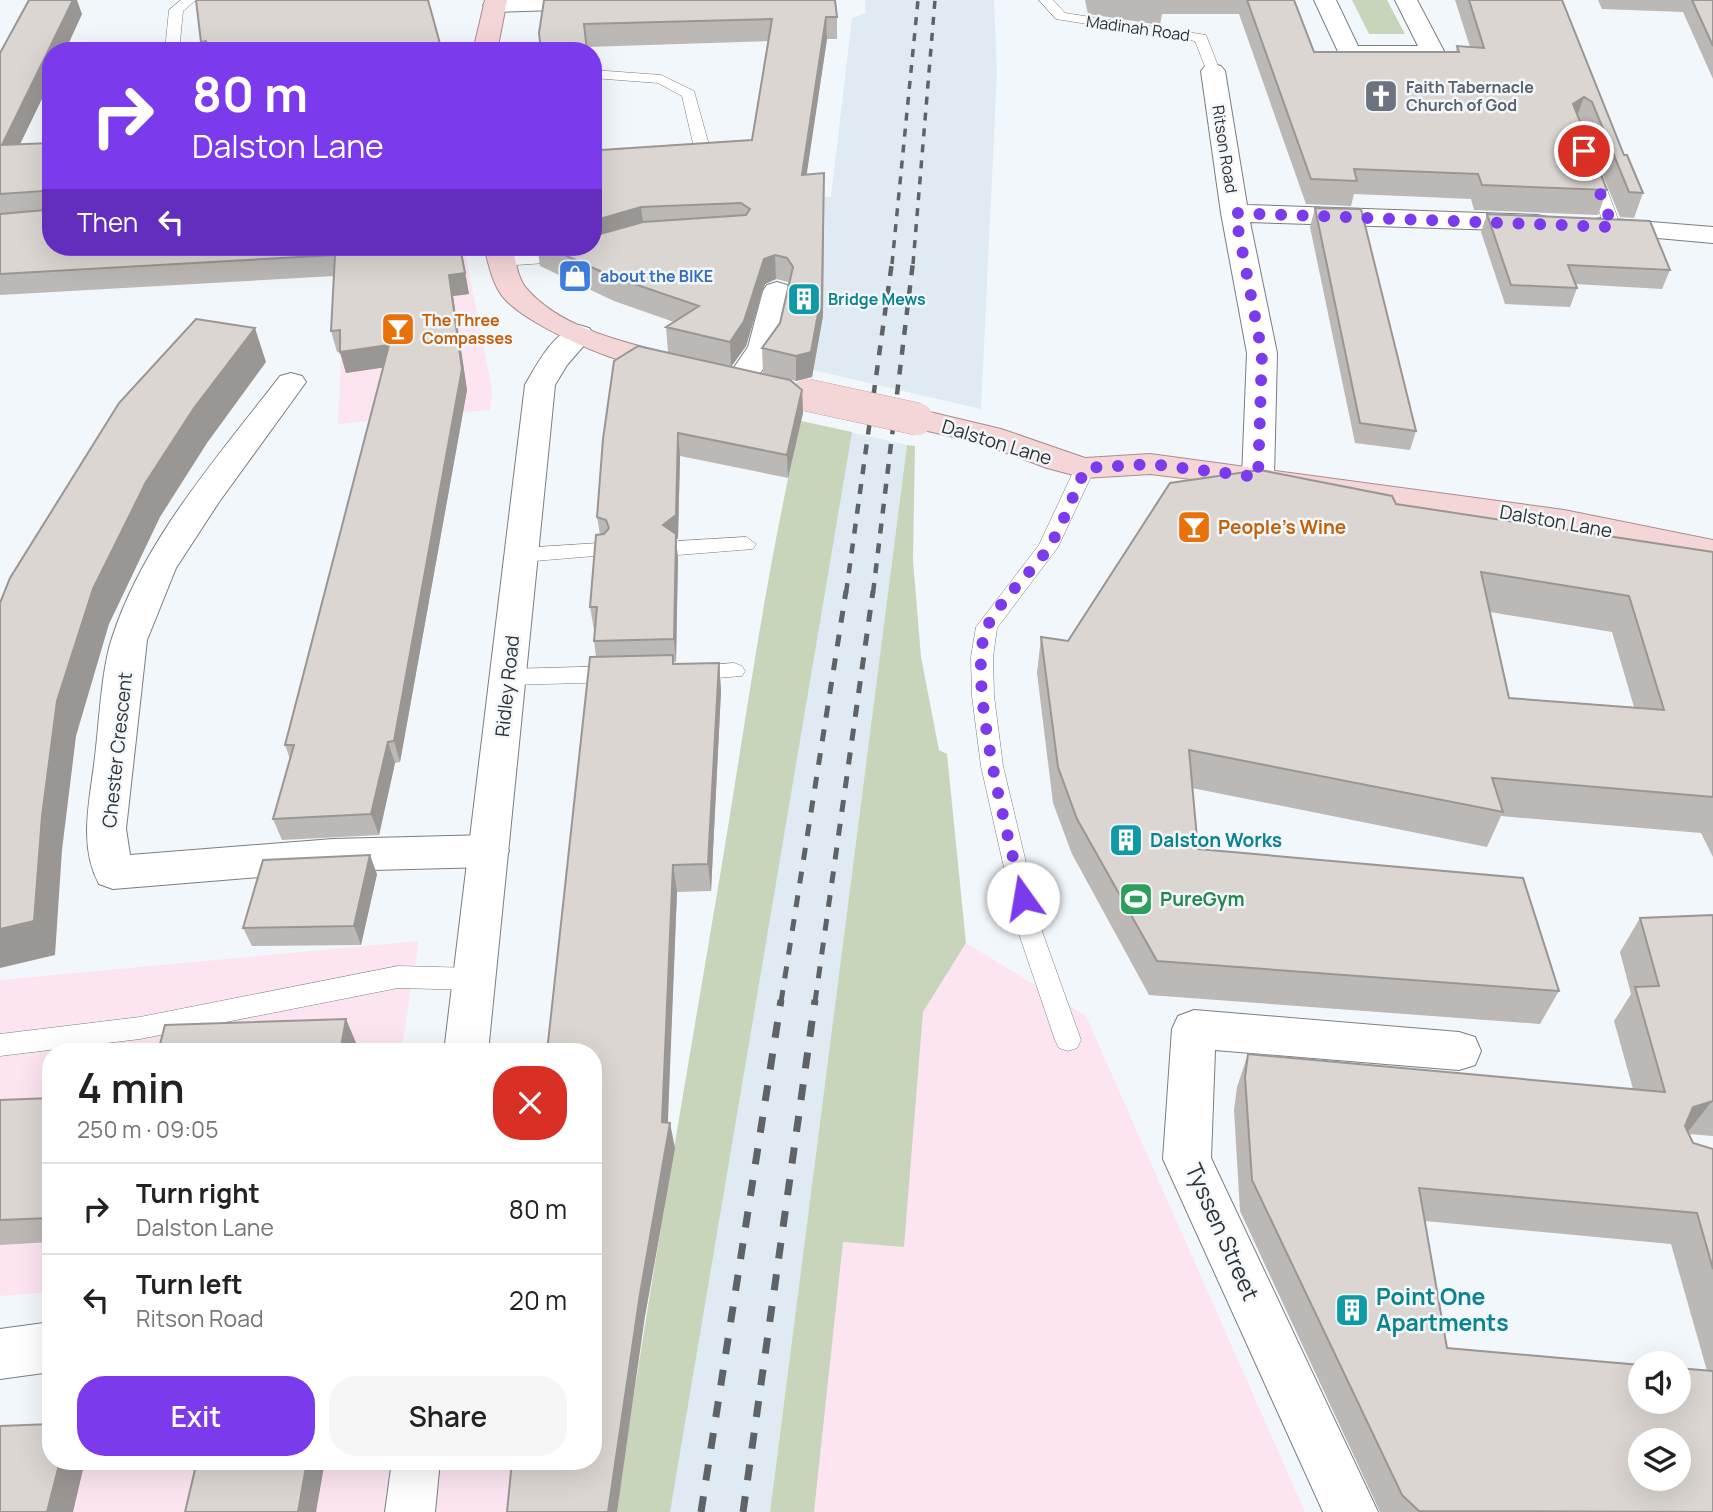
<!DOCTYPE html>
<html lang="en">
<head>
<meta charset="utf-8">
<style>
	body { margin:0; font-family:Manrope,sans-serif; background:#f6f6f6; color:#222; height:100vh; display:flex; flex-direction:column; font-size:26px; white-space:nowrap }
	* { box-sizing:border-box; margin:0 }
	p { font-size:23px; color:#767676 }
	.icon { flex:none; width:38px; height:38px; fill:none; stroke:currentColor; stroke-width:2; stroke-linecap:round; stroke-linejoin:round }
	.map { position:relative; flex:1; overflow:hidden }
	.details { position:absolute; left:42px; top:1043px; width:560px; height:427px; display:flex; flex-direction:column; background:#fff; border-radius:28px; box-shadow:0 7px 28px #0002 }
	.details>* { flex:none }
	.hud { position:absolute; left:42px; top:42px; width:560px; height:214px; border-radius:28px; box-shadow:0 7px 28px #0002; background:#7c3aed; color:#fff; overflow:hidden }
	.controls { position:absolute; left:1628px; top:1351px; display:grid; gap:14px }
	.controls a { display:grid; place-items:center; width:63px; height:63px; border-radius:50%; background:#fff; box-shadow:0 7px 28px #0002; font-size:35px }
	.pin { position:absolute; display:grid; place-items:center; width:60px; height:60px; color:#fff; margin:-30px; border:4px solid #fff; border-radius:50%; box-shadow:0 2px 7px #0007 }
	.me { position:absolute; width:77px; margin:-38px; rotate:347deg; stroke-linejoin:round; filter:drop-shadow(0 0 5px #0008) }
	.turn { display:flex; align-items:center; gap:24px; height:147px; padding:0 35px; font-size:32px }
	.turn .icon { width:91px; height:91px; stroke-width:2.5 }
	.turn b { display:block; font-size:49px; line-height:60px }
	.then { display:flex; align-items:center; height:66px; padding:0 35px; background:#0003; gap:14px; font-size:26px }
	.round { display:grid; place-items:center; flex:none; width:74px; height:74px; border-radius:28px; background:#f6f6f6 }
	.headline { display:flex; align-items:center; justify-content:space-between; height:119px; padding:0 35px }
	h1 { font-size:42px; font-weight:600; line-height:52px }
	.action { display:flex; gap:14px; margin-top:auto; padding:14px 35px }
	.action a { flex:1; height:80px; border-radius:28px; background:#7c3aed; color:#fff; font-size:28px; font-weight:600; line-height:80px; text-align:center }
	.action a+a { background:#f6f6f6; color:#222 }
	ul { padding:0; list-style:none }
	li { display:flex; align-items:center; gap:21px; height:91px; padding:0 35px; border-top:2px solid #e0e0e0 }
	li div { flex:1 }
	li b { display:block; font-size:26px }
	li em { font-style:normal }
	.map>svg:first-child { display:block }
	.commercial { fill:#fce5f1 }
	.built { fill:#dfeaf3 }
	.green { fill:#c8d5bb }
	.lines { fill:none; stroke-linecap:round; stroke-linejoin:round }
	.service-casing { stroke:#7a7e82; stroke-width:1 }
	.pedestrian-casing { stroke:#7a7e82; stroke-width:2 }
	.minor-casing { stroke:#7a7e82; stroke-width:2 }
	.tertiary-casing { stroke:#7a7e82; stroke-width:2 }
	.primary-casing { stroke:#ac8b8d; stroke-width:2 }
	.service { fill:#fff; fill-rule:evenodd }
	.pedestrian { fill:#fff; fill-rule:evenodd }
	.minor { fill:#fff; fill-rule:evenodd }
	.tertiary { fill:#fff; fill-rule:evenodd }
	.primary { fill:#f5d6d7; fill-rule:evenodd }
	.rail-far3 { stroke:#606365; stroke-width:3.5; stroke-dasharray:8 8; stroke-linecap:butt }
	.rail-far2 { stroke:#606365; stroke-width:4.5; stroke-dasharray:10 10; stroke-linecap:butt }
	.rail-far1 { stroke:#606365; stroke-width:5; stroke-dasharray:12 12; stroke-linecap:butt }
	.rail { stroke:#606365; stroke-width:7; stroke-dasharray:16 16; stroke-linecap:butt }
	.primary-bridge-casing { stroke:#ac8b8d; stroke-width:33; stroke-linecap:butt }
	.primary-bridge { stroke:#f5d6d7; stroke-width:32 }
	.wall { fill:#bcb8b5; fill-rule:evenodd }
	.shaded-wall { fill:#999693 }
	.building { fill:#dbd6d2; stroke:#999693; stroke-width:2; fill-rule:evenodd }
	.route { stroke:#7c3aed; stroke-width:12; stroke-dasharray:0 21.6 }
	.labels { text-anchor:middle; stroke-width:5; stroke-linejoin:round; paint-order:stroke }
	.far-street-label { font-size:16px; fill:#303233; stroke:#f2f7fb }
	.far-worship-label { font-size:16px; font-weight:bold; fill:#5b616d; stroke:#f2f7fb; text-anchor:start }
	.far-shop-label { font-size:16px; font-weight:bold; fill:#366cbe; stroke:#f2f7fb; text-anchor:start }
	.far-culture-label { font-size:16px; font-weight:bold; fill:#0d838f; stroke:#f2f7fb; text-anchor:start }
	.far-food-label { font-size:16px; font-weight:bold; fill:#c56008; stroke:#f2f7fb; text-anchor:start }
	.street-label { font-size:19px; fill:#303233; stroke:#f2f7fb }
	.food-label { font-size:19px; font-weight:bold; fill:#c56008; stroke:#f2f7fb; text-anchor:start }
	.culture-label { font-size:19px; font-weight:bold; fill:#0d838f; stroke:#f2f7fb; text-anchor:start }
	.leisure-label { font-size:19px; font-weight:bold; fill:#27864d; stroke:#f2f7fb; text-anchor:start }
	.near-street-label { font-size:23px; fill:#303233; stroke:#f2f7fb }
	.near-culture-label { font-size:23px; font-weight:bold; fill:#0d838f; stroke:#f2f7fb; text-anchor:start }
</style>
</head>
<body>
<div class="map">
<svg width="1713" height="1512" viewBox="0 0 1713 1512">
	<rect width="100%" height="100%" fill="#f2f7fb"/>
	<path class="commercial" d="M352 247H464L492 389 490 410 338 424 341 356 337 352Z
		M419 941 401 1052H51V1292L0 1296V980Z
		M966 943 1086 1016 1305 1512H814L843 1241 904 1247 923 1012Z
		M51 1461H593L616 1512H0Z"/>
	<path class="built" d="M865 0H994L997 72 981 409 813 370 823 316 824 197H831L852 18 866 13Z
		M801 421 907 445 770 1512H616L749 700 788 478Z"/>
	<path class="green" d="M1352 0H1387L1405 34H1369Z
		M801 421 852 432 670 1512H616C648 1297 685 1084 721 870 746 720 766 569 801 421Z
		M907 445 915 446 913 560 921 657 939 750 947 754 966 943 923 1012 904 1247 843 1242 814 1512H770Z"/>
	<g class="lines">
		<g class="service-casing">
			<path id="service" d="M181 0H196L183 11 179 51H165L169 10Z
				M1039 0H1053L1065 13 1206 35 1220 71 1208 74 1195 41 1056 19Z
				M593 70 661 75 694 91 712 156 709 159H699L696 156 682 96 658 83 593 78Z
				M1592 166 1600 171 1621 227 1619 230 1613 232 1605 227 1584 171Z
				M569 252 575 253V261L502 266 494 261 502 256Z
				M1085 462 1095 468 1058 547 997 628 993 657 994 696 1003 766 1043 934 1081 1040 1077 1048 1068 1051 1059 1048 1055 1040 1019 934 981 766 972 696 971 657 976 627 1039 545 1075 468Z
				M746 537 756 544 753 549 678 555 668 548 678 541Z
				M600 543 607 545 610 550 607 555 522 562 512 555 522 548Z
				M734 663 742 666 745 671 742 676 690 680 682 677 679 672 682 667Z
				M618 666 626 669 629 674 626 679 618 682 509 685 501 682 498 677 501 672 509 669Z
				M398 966 474 968 483 971 487 979 483 987 474 990 398 988 140 1039 0 1056V1034L140 1017Z"/>
		</g>
		<g class="pedestrian-casing">
			<path id="pedestrian" d="M392 1461H440L435 1512H385Z"/>
		</g>
		<g class="minor-casing">
			<path id="minor" d="M487 0H665L654 7 494 12 483 5Z
				M1314 0H1336L1358 46H1418L1395 0H1417L1445 53 1441 58 1433 60 1341 58Z
				M1213 64 1221 66 1225 71 1247 205 1537 215 1547 217 1551 223 1547 229 1537 231 1250 222 1277 353 1274 477 1270 484 1258 487 1246 484 1242 477 1247 353 1221 213 1201 71 1205 66Z
				M1601 218 1713 227V243L1591 232 1587 226 1591 220Z
				M777 282 787 285 791 291 778 347 752 385 741 388 730 385 726 379 748 347 763 291 767 285Z
				M291 373 302 376 306 382 219 502 176 568 147 640 126 829 130 855 333 839 489 835 503 840 509 851 503 862 489 867 333 871 113 889 99 884C79 847 89 804 94 765 99 729 101 670 112 638 144 539 218 457 280 376Z
				M1194 1010 1459 1032 1475 1037 1481 1051 1475 1065 1459 1070 1215 1050 1211 1158 1378 1512H1323L1163 1159 1172 1029 1178 1016Z"/>
		</g>
		<g class="tertiary-casing">
			<path id="tertiary" d="M579 325 589 328 594 334 567 365 555 385 488 1052H444L525 385C537 364 554 331 579 325Z
				M51 1322V1372L0 1379V1329Z"/>
		</g>
		<g class="primary-casing">
			<path id="primary" d="M485 0H507L497 51H473Z
				M484 247H512C516 260 517 277 526 288 563 332 637 345 690 359L694 365 690 371C651 381 529 329 503 297 492 283 489 265 484 247Z
				M917 409 1001 429 1085 458 1150 454 1564 510 1713 540V562L1564 532 1258 487 1150 474 1085 478 1047 468 980 443 906 426 901 419 906 412Z"/>
		</g>
		<use href="#service" class="service"/>
		<use href="#pedestrian" class="pedestrian"/>
		<use href="#minor" class="minor"/>
		<use href="#tertiary" class="tertiary"/>
		<use href="#primary" class="primary"/>
		<path class="rail-far3" d="M892 264 918 0
			M913 264 935 0"/>
		<path class="rail-far2" d="M846 593 892 262
			M873 593 913 262"/>
		<path class="rail-far1" d="M781 1002 846 591
			M815 1002 873 591"/>
		<path class="rail" d="M701 1512 781 1000
			M743 1512 815 1000"/>
		<g class="primary-bridge-casing">
			<path id="primary-bridge" d="M807 395 917 419"/>
		</g>
		<use href="#primary-bridge" class="primary-bridge"/>
	</g>
	<path class="wall" d="M544 0 837 17V39H827L806 174 824 173 823 316 812 377 796 381 763 373 762 348 780 323 789 284 788 282 776 279 765 284 746 346 731 367 668 352 666 327 674 322 614 301 540 266 538 251 516 253 514 247H593L601 150 752 140 768 41 587 47Z
		M1085 0H1294L1314 52H1456L1457 46 1470 47 1455 0H1562L1624 155 1643 193 1634 218 1620 217 1583 127 1581 126 1607 190 1598 215 1474 210 1471 199 1354 194 1351 206 1306 204 1239 14H1162L1160 25 1088 14Z
		M1598 0H1713V79L1683 12 1602 9Z
		M82 14 65 51H51V80L20 144 461 247 469 294 453 296 467 390 400 762 395 763 379 835 282 840 273 819 290 759 285 745 383 367 346 373 340 352H337L331 331 334 276 0 295V53Z
		M1315 208 1416 431 1410 450 1355 443 1310 227Z
		M1487 214 1670 270 1662 289 1575 284 1577 288 1570 307 1505 304 1481 232Z
		M802 390 803 413 788 478 680 456 678 538 676 540 678 558 676 662H674V664L719 663 721 691 711 891 677 892 667 1123 675 1148 645 1316 593 1461 596 657 594 641V630L590 607 600 535 597 517 603 439Z
		M1396 504 1713 552V857L1701 833 1501 816 1487 847 1192 788 1198 849 1559 991 1540 1024 1149 995 1072 854 1053 803 1037 673 1041 637 1068 641ZM1490 612 1612 632 1634 707 1509 698Z
		M377 874 361 945 252 946 243 928Z
		M1713 915V1136L1689 1134 1693 1143 1713 1149V1512H1380L1240 1211 1234 1110 1237 1087 1248 1054 1633 1089 1614 1021 1631 994 1620 952 1640 918ZM1425 1221 1671 1244 1707 1371 1447 1348Z
		M51 1098V1242L0 1245V1100Z"/>
	<path class="shaded-wall" d="M73 0H77L82 14 65 51H51V80L10 165 2 145Z
		M826 17 827 39 803 199 802 175Z
		M206 41 208 51H204L201 42Z
		M1584 97 1575 122 1573 104Z
		M824 173 823 316 812 377 796 381V356Z
		M641 207 644 231 593 246V221Z
		M460 247 469 294 453 296 467 390 400 762 394 741 449 275Z
		M775 255 776 279 765 284 746 346 731 367 730 342 764 259Z
		M255 328 266 362 207 443 160 517 109 624 76 736 62 850 55 955 0 968V929L42 816 57 701 93 589 146 482 194 408Z
		M389 345 394 366 346 373 340 352Z
		M802 390 803 413 788 478 787 455Z
		M678 433 680 456 678 538 676 540 678 558 676 662 663 525Z
		M719 663 721 691 711 891 708 864Z
		M388 742 395 763 379 835 371 814Z
		M370 855 377 874 361 945 354 926Z
		M673 865 677 892 667 1145 670 1123 675 1148 645 1316 617 1512H608L662 1122Z
		M346 1019 357 1045 356 1052H340Z
		M1712 1101 1687 1133 1669 1140 1693 1107Z
		M60 1461H85L73 1512H47Z
		M307 1461H325L316 1512H298Z"/>
	<path class="building" d="M29 0H73L2 145 51 143V247H460L465 273 449 275 462 369 394 741 388 742 371 814 273 819 294 745H285L389 345 340 352V330L331 331 335 255 0 274V214L45 210 43 191 0 194V53Z
		M196 0H428L442 51H206V41L201 42Z
		M544 0H835L837 17H826L802 175 824 173 822 292 811 352 796 356 762 348 780 323 793 267 787 258 775 255 764 259 744 321 730 342 666 327 699 306 611 276 547 247H593V236L643 222 746 215 750 209 741 203 641 207 593 221V94L601 150 752 140 772 19 584 24 587 51H541L539 33Z
		M1247 0H1294L1314 52H1459L1457 46 1484 48 1469 0H1562L1624 155H1627L1643 193 1629 192 1592 102 1584 97 1573 104 1607 190 1482 185 1478 174 1354 169 1357 181 1311 179Z
		M1692 0H1713V46Z
		M1315 208 1361 209 1416 431 1360 423Z
		M1487 214 1650 221 1670 270 1568 265 1577 288 1511 285Z
		M196 319 255 328 194 408 146 482 93 589 57 701 42 816 34 921 0 929V603L10 578 119 403Z
		M638 346 790 380 802 390 787 455 678 433 676 515 663 525 676 534 674 639 594 641 597 607H590L596 535 604 534 609 528 606 520 597 517 603 439 614 361Z
		M1260 470 1392 496 1396 504 1713 552V797L1492 778 1503 812 1189 750 1198 849 1523 878 1559 991 1157 961 1077 819 1058 767 1041 637 1068 641 1170 483ZM1481 572 1629 596 1664 710 1509 698Z
		M673 655V664L719 663 708 864 673 865 662 1122 670 1123 640 1294 608 1512H507L512 1461H593V1052H547L590 657Z
		M370 855 354 926 243 928 263 860Z
		M1713 915V1101L1693 1107 1685 1126 1693 1143 1713 1149V1269L1697 1213 1419 1188 1447 1348 1640 1365V1402H1678V1368L1713 1371V1512L1419 1511 1402 1495 1252 1180 1245 1077 1248 1054 1665 1092 1635 987 1659 986 1640 918ZM1640 1440H1678V1479H1640Z
		M346 1019 340 1052H158L165 1025Z
		M51 1098V1218L0 1220V1100Z
		M51 1424V1461H60L47 1512H0V1426Z
		M197 1461H307L298 1512H185Z"/>
	<g class="lines">
		<path class="route" d="M1023 898C1010 844 963 672 988 625 1002 598 1029 575 1047 550 1063 526 1073 494 1086 468L1150 464 1258 477 1262 353 1235 213 1613 227 1584 151"/>
	</g>
	<defs>
		<g id="church-square" transform="scale(1.75)"><rect x="-9" y="-9" width="18" height="18" rx="4" fill="#6b7280" stroke="#f2f7fb"/><path d="M-1.2-6h2.4v3.5h3.3v2.4h-3.3V6h-2.4V-.1h-3.3v-2.4h3.3Z" fill="#fff"/></g>
		<g id="shop-square" transform="scale(1.75)"><rect x="-9" y="-9" width="18" height="18" rx="4" fill="#3f7fe0" stroke="#f2f7fb"/><path d="M-5-2.5h2.3a2.7 3.5 0 0 1 5.4 0H5L5.5 6h-11ZM-1.5-2.5h3a1.5 2.3 0 0 0-3 0Z" fill="#fff"/></g>
		<g id="building-square" transform="scale(1.75)"><rect x="-9" y="-9" width="18" height="18" rx="4" fill="#0f9aa8" stroke="#f2f7fb"/><path d="M-4-6H4V6H1V3H-1V6H-4ZM-2.5-4.3h1.7v1.8h-1.7ZM.8-4.3h1.7v1.8H.8ZM-2.5-1h1.7V.8h-1.7ZM.8-1h1.7V.8H.8Z" fill="#fff"/></g>
		<g id="bar-square" transform="scale(1.75)"><rect x="-9" y="-9" width="18" height="18" rx="4" fill="#e8710a" stroke="#f2f7fb"/><path d="M-6-5H6L.8 .8V4.5H3.5V6h-7V4.5H-.8V.8Z" fill="#fff"/></g>
		<g id="stadium-square" transform="scale(1.75)"><rect x="-9" y="-9" width="18" height="18" rx="4" fill="#2e9e5b" stroke="#f2f7fb"/><path d="M0-5a6.5 5 0 1 0 0 10a6.5 5 0 1 0 0-10ZM-3.5-1.8h7v3.6h-7Z" fill="#fff"/></g>
	</defs>
	<g fill-rule="evenodd">
		<use href="#church-square" x="1381" y="96"/>
		<use href="#shop-square" x="575" y="276"/>
		<use href="#building-square" x="804" y="299"/>
		<use href="#bar-square" x="398" y="329"/>
		<use href="#bar-square" x="1194" y="527"/>
		<use href="#building-square" x="1126" y="840"/>
		<use href="#stadium-square" x="1136" y="899"/>
		<use href="#building-square" x="1352" y="1310"/>
	</g>
	<g class="labels">
		<g class="far-street-label">
			<text transform="translate(1138 28) rotate(8)" y="6">Madinah Road</text>
			<text transform="translate(1225 149) rotate(81)" y="6">Ritson Road</text>
		</g>
		<g class="far-worship-label">
			<text x="1406" y="93">Faith Tabernacle<tspan x="1406" dy="18">Church of God</tspan></text>
		</g>
		<g class="far-shop-label">
			<text x="600" y="282">about the BIKE</text>
		</g>
		<g class="far-culture-label">
			<text x="828" y="305">Bridge Mews</text>
		</g>
		<g class="far-food-label">
			<text x="422" y="326">The Three<tspan x="422" dy="18">Compasses</tspan></text>
		</g>
		<g class="street-label">
			<text transform="translate(997 442) rotate(17)" y="7">Dalston Lane</text>
			<text transform="translate(1556 521) rotate(10)" y="7">Dalston Lane</text>
			<text transform="translate(507 686) rotate(-84)" y="7">Ridley Road</text>
			<text transform="translate(117 750) rotate(-84)" y="7">Chester Crescent</text>
		</g>
		<g class="food-label">
			<text x="1218" y="534">People's Wine</text>
		</g>
		<g class="culture-label">
			<text x="1150" y="847">Dalston Works</text>
		</g>
		<g class="leisure-label">
			<text x="1160" y="906">PureGym</text>
		</g>
		<g class="near-street-label">
			<text transform="translate(1222 1232) rotate(66)" y="8">Tyssen Street</text>
		</g>
		<g class="near-culture-label">
			<text x="1376" y="1305">Point One<tspan x="1376" dy="26">Apartments</tspan></text>
		</g>
	</g>
</svg>
<div class="controls">
<a><svg class="icon" aria-label="sound" viewBox="0 0 24 24"><path d="M4 9h4l5-4v14l-5-4H4zM17 9q2 3 0 6"/></svg></a>
<a><svg class="icon" aria-label="layers" viewBox="0 0 24 24"><path d="M12 4l9 5-9 5-9-5zM3 14l9 5 9-5"/></svg></a>
</div>
<div class="pin" style="left:1584px;top:151px;background:#d93025"><svg class="icon" aria-label="arrive" viewBox="0 0 24 24"><path d="M6 21V4h12l-3 4 3 4H6"/></svg></div>
<svg class="me" style="left:1023px;top:898px" viewBox="-20 -20 40 40"><circle r="19" fill="#fff"/><path d="M0-13L10 11 0 6-10 11z" fill="#7c3aed"/></svg>
<div class="hud">
<div class="turn"><svg class="icon" aria-label="right" viewBox="0 0 24 24"><path d="M7 20v-9h11M14 6l5 5-5 5"/></svg><div><b>80 m</b>Dalston Lane</div></div>
<div class="then">Then<svg class="icon" aria-label="left" viewBox="0 0 24 24"><path d="M17 20v-9H6M10 6l-5 5 5 5"/></svg></div>
</div>
<section class="details">
<div class="headline"><div><h1>4 min</h1><p>250 m · 09:05</p></div><a class="round" style="background:#d93025;color:#fff"><svg class="icon" aria-label="close" viewBox="0 0 24 24"><path d="M6 6l12 12M18 6L6 18"/></svg></a></div>
<ul>
<li><svg class="icon" aria-label="right" viewBox="0 0 24 24"><path d="M7 20v-9h11M14 6l5 5-5 5"/></svg><div><b>Turn right</b><p>Dalston Lane</p></div><em>80 m</em></li>
<li><svg class="icon" aria-label="left" viewBox="0 0 24 24"><path d="M17 20v-9H6M10 6l-5 5 5 5"/></svg><div><b>Turn left</b><p>Ritson Road</p></div><em>20 m</em></li>
</ul>
<div class="action"><a>Exit</a><a>Share</a></div>
</section>
</div>
</body>
</html>
